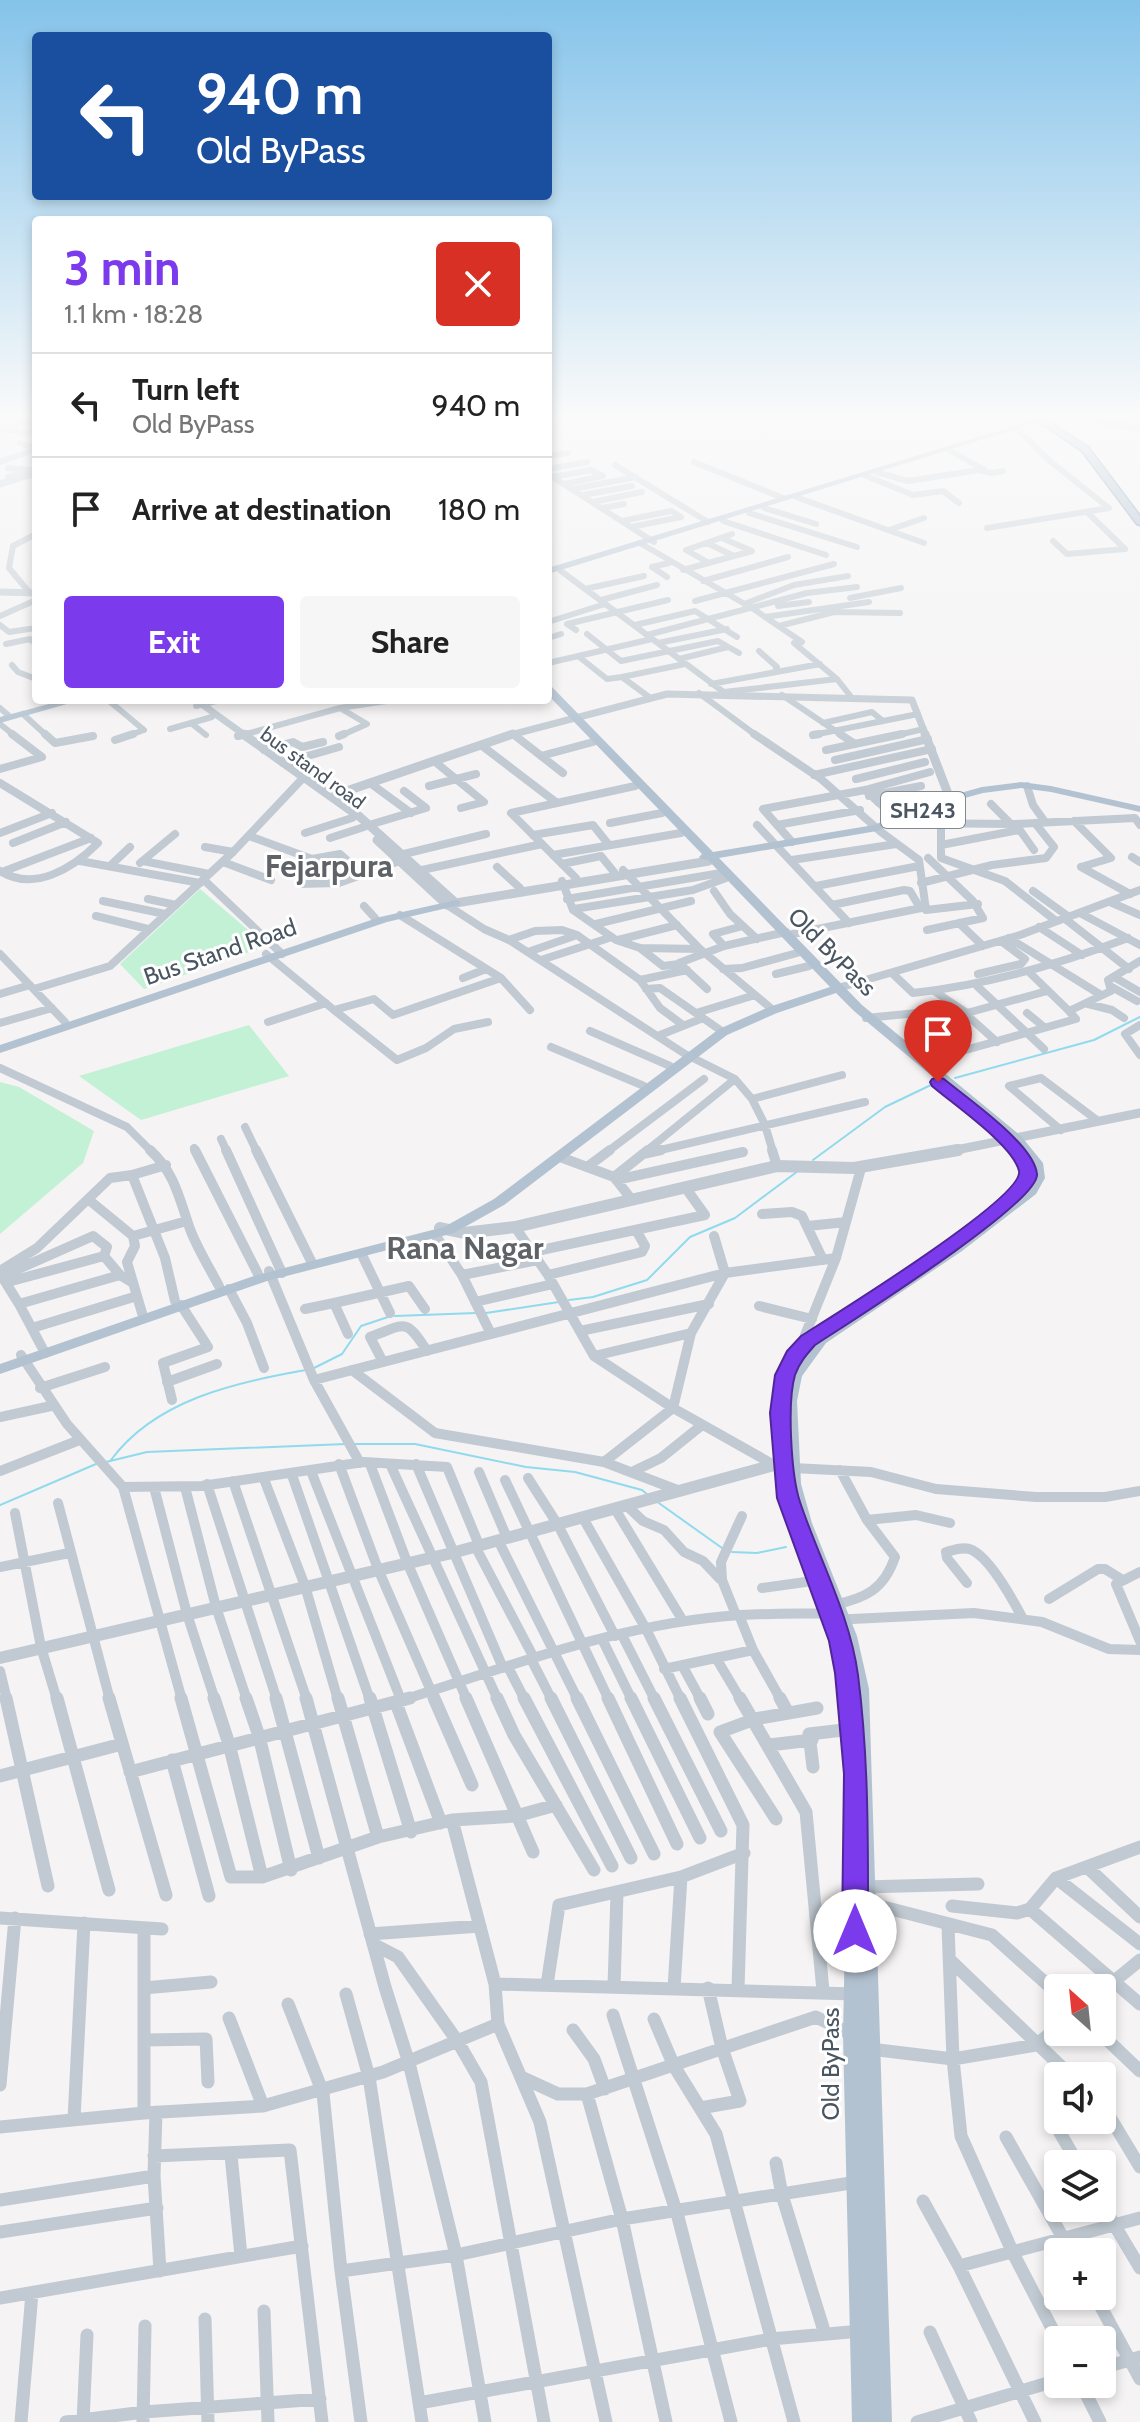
<!DOCTYPE html>
<html lang="en">
<head>
<meta charset="utf-8">
<style>
	body { margin:0; font-family:Cabin,sans-serif; background:#f6f6f6; color:#222; height:100vh; display:flex; flex-direction:column; font-size:30px; white-space:nowrap }
	* { box-sizing:border-box; margin:0 }
	p { font-size:26px; color:#767676 }
	.icon { flex:none; width:44px; height:44px; fill:none; stroke:currentColor; stroke-width:2; stroke-linecap:round; stroke-linejoin:round }
	.map { position:relative; flex:1; overflow:hidden }
	.panel { position:absolute; left:32px; top:216px; width:520px; height:488px; display:flex; flex-direction:column; background:#fff; border-radius:8px; box-shadow:0 4px 12px #0003 }
	.panel>* { flex:none }
	.top-card { position:absolute; left:32px; top:32px; width:520px; height:168px; border-radius:8px; box-shadow:0 4px 12px #0003; background:#1a4fa0; color:#fff; overflow:hidden }
	.needle { width:52px; rotate:333deg }
	.buttons { position:absolute; left:1044px; top:1974px; display:grid; gap:16px }
	.buttons a { display:grid; place-items:center; width:72px; height:72px; border-radius:8px; background:#fff; box-shadow:0 4px 12px #0003; font-size:40px }
	.pin { position:absolute; display:grid; place-items:center; width:68px; height:68px; color:#fff; margin:-82px -34px; border-radius:50% 50% 50% 0; rotate:-45deg; box-shadow:0 0 8px #0007 }
	.pin .icon { rotate:45deg }
	.me { position:absolute; width:88px; margin:-44px; rotate:0deg; stroke-linejoin:round; filter:drop-shadow(0 0 6px #0008) }
	.turn { display:flex; align-items:center; gap:28px; height:168px; padding:0 32px; font-size:36px }
	.turn .icon { width:104px; height:104px; stroke-width:2.5 }
	.turn b { display:block; font-size:56px; line-height:68px }
	.round { display:grid; place-items:center; flex:none; width:84px; height:84px; border-radius:8px; background:#f6f6f6 }
	.summary { display:flex; align-items:center; justify-content:space-between; height:136px; padding:0 32px }
	h1 { font-size:48px; font-weight:800; line-height:60px; color:#7c3aed }
	.primary-button { display:flex; gap:16px; margin-top:auto; padding:16px 32px }
	.primary-button a { flex:1; height:92px; border-radius:8px; background:#7c3aed; color:#fff; font-size:32px; font-weight:800; line-height:92px; text-align:center }
	.primary-button a+a { background:#f6f6f6; color:#222 }
	ul { padding:0; list-style:none }
	li { display:flex; align-items:center; gap:24px; height:104px; padding:0 32px; border-top:2px solid #e0e0e0 }
	li div { flex:1 }
	li b { display:block; font-size:30px }
	li em { font-style:normal }
	.map>svg:first-child { display:block }
	.green { fill:#c3f1d5 }
	.lines { fill:none; stroke-linecap:round; stroke-linejoin:round }
	.stream { stroke:#90daee; stroke-width:2 }
	.trunk-casing { stroke:#7690ad; stroke-width:3 }
	.minor-far3 { stroke:#c1cad2; stroke-width:6 }
	.minor-far2 { stroke:#c1cad2; stroke-width:8 }
	.minor-far1 { stroke:#c1cad2; stroke-width:10 }
	.minor { stroke:#c1cad2; stroke-width:13 }
	.tertiary-far2 { stroke:#c1cad2; stroke-width:7 }
	.tertiary-far1 { stroke:#c1cad2; stroke-width:9 }
	.tertiary { stroke:#c1cad2; stroke-width:12 }
	.primary { fill:#b3c2d1; fill-rule:evenodd }
	.trunk { fill:#9fb4c9; fill-rule:evenodd }
	.trunk-bridge-casing { stroke:#7690ad; stroke-width:11; stroke-linecap:butt }
	.trunk-bridge { stroke:#9fb4c9; stroke-width:9 }
	.route { fill:#7c3aed; stroke:#51269a; stroke-width:2 }
	.labels { text-anchor:middle; stroke-width:6; stroke-linejoin:round; paint-order:stroke }
	.far-street-label { font-size:20px; fill:#4a5661; stroke:#fff }
	.shield { fill:#fff; stroke:#808990; stroke-width:2 }
	.shield-label { font-size:22px; font-weight:bold; fill:#4a5661 }
	.street-label { font-size:24px; fill:#4a5661; stroke:#fff }
	.district-label { font-size:32px; font-weight:bold; fill:#5f6368; stroke:#fff }
</style>
</head>
<body>
<div class="map">
<svg width="1140" height="2422" viewBox="0 0 1140 2422">
	<rect width="100%" height="100%" fill="#f5f3f3"/>
	<path class="green" d="M200 889 267 946 144 989 120 964Z
		M249 1025 289 1076 141 1120 79 1076Z
		M0 1082 19 1087 94 1131 83 1163 0 1234Z"/>
	<g class="lines">
		<path class="stream" d="M955 1078 1094 1040 1140 1017
			M813 1160 885 1107 933 1084
			M569 1300 593 1297 647 1280 690 1237 735 1218 798 1171
			M486 1313 559 1302
			M395 1316 476 1313
			M312 1369 342 1354 361 1326 388 1317
			M353 1444H415L526 1467 575 1472 642 1490 648 1495
			M111 1460C155 1400 236 1382 306 1370
			M106 1462 147 1452 346 1444
			M656 1501 722 1548
			M0 1505 96 1464
			M732 1552 757 1553 786 1547"/>
		<g class="trunk-casing">
			<path id="trunk" d="M1047 421 1088 447 1140 516V525L1137 524 1082 451 1044 425 1043 423Z"/>
		</g>
		<path class="minor-far3" d="M6 428 36 419
			M0 429 25 433 36 431
			M20 443 36 449
			M949 450 983 469
			M548 456 568 453
			M0 462 36 449
			M694 462 783 498
			M615 465 708 522
			M8 468 31 470 8 477 13 480
			M548 469 587 462
			M876 472 908 481 979 470 991 473 1003 471
			M548 474 654 542
			M864 475 913 495 943 491 959 503
			M553 477 591 470 603 476 564 484
			M573 489 636 477
			M583 495 632 486
			M796 497 924 543
			M593 502 642 492
			M602 508 624 504
			M764 508 816 524
			M749 513 857 547
			M622 521 671 511 681 517
			M723 521 826 555
			M631 527 681 517
			M987 528 1109 508 1051 462 1018 430
			M889 530 924 518
			M1053 541 1067 554 1125 549 1087 512
			M640 543 755 610 802 642
			M707 543 734 556
			M709 563 686 550 732 534
			M683 570 752 551 722 538
			M561 571 725 693
			M667 577 652 567 669 563
			M703 581 788 557
			M585 589 644 576
			M29 592 9 568 13 546 36 534
			M850 598 901 588
			M601 600 657 585
			M695 601 834 564
			M744 604 794 585 848 576
			M778 606 809 602
			M0 616 36 600
			M765 617 869 602
			M548 622 605 604
			M0 625 9 632 36 628
			M635 625 695 611 737 637
			M779 626 834 612 900 613
			M576 630 567 624 668 600
			M587 634 621 661 718 641 739 653
			M647 635 807 593 857 587
			M548 638 561 634
			M658 643 727 629
			M794 643 837 679 852 698
			M6 644 30 639 36 644
			M759 651 777 667 775 671
			M578 656 607 679 622 677
			M679 659 728 647
			M548 663 652 639
			M12 665 18 672 36 679
			M711 684 820 664
			M724 692 837 679
			M699 693 757 736
			M782 695 843 736
			M649 697 622 677 685 664
			M108 700 144 730 127 736
			M148 700 154 701
			M196 706 220 700
			M0 708 8 715
			M340 708 393 700
			M23 714 47 736
			M191 723 206 735
			M823 723 872 712 883 721
			M0 724 15 736
			M170 729 212 717
			M813 735 918 714
			M239 736 340 708 367 724 340 736
			M893 736 924 729"/>
		<path class="minor-far2" d="M45 734 55 743 93 736
			M513 734 563 773
			M754 734 821 779 881 832 919 860 926 910 978 904
			M840 734 855 744
			M813 735 819 734
			M238 736 246 734
			M339 736 344 734
			M115 740 133 734
			M481 745 557 803
			M264 750 293 742 302 747 323 742
			M826 750 902 734
			M541 756 593 742
			M835 760 928 739
			M434 761 484 802 461 808
			M283 763 339 747
			M0 769 42 757 12 734
			M814 775 932 749
			M856 779 925 762
			M0 783 98 843C72 869 34 892 0 871
			M370 783 411 813
			M429 786 476 774
			M1027 786 1033 805 1045 822
			M865 790 899 821 906 823 1015 824 1135 818 1140 825
			M869 796 921 786
			M878 802 912 796 931 806
			M991 804 1011 824
			M1074 821 1111 858 1081 867
			M941 822V858L1005 881 1056 921
			M610 823 662 813
			M369 825 426 808 404 791
			M757 825 849 923
			M777 825 860 810
			M1017 826 1034 850
			M0 833 52 813
			M305 833 352 818
			M533 835 593 825 609 845
			M249 836 312 859 340 854 363 875
			M330 838 364 827
			M792 842 763 809 865 790 930 772
			M13 843 66 822
			M941 845 1019 830
			M205 847 233 852
			M404 854 486 834
			M553 855 681 833
			M1132 857 1140 862
			M792 860 896 844
			M80 861 200 883
			M143 861 209 874
			M223 862 271 880
			M140 863 175 834
			M562 864 601 856 614 872
			M110 866 130 847
			M497 867 520 888
			M1081 867 1130 894
			M422 870 542 844
			M623 870 700 949 773 1010
			M2 872 91 838
			M576 878 511 813 635 786
			M204 880 282 954
			M562 881 573 910 616 940 640 948 700 949
			M921 883 992 865 1046 858 1054 847 1035 823
			M298 884 339 883 405 859
			M816 886 919 866
			M714 891 730 914 757 939
			M1033 891 1069 917
			M148 899 176 905
			M567 899 721 873
			M103 901 165 914
			M1110 902 1140 915
			M447 905 484 929 509 940 685 1054 735 1079 752 1099 765 1125 773 1152
			M832 905 904 890 910 891 920 908
			M364 906 375 918
			M574 909 693 890 726 878
			M1080 913 1140 945
			M400 915 501 978 530 1010
			M96 916 148 929
			M1064 918 1129 969
			M959 923 983 946
			M596 924 691 901
			M1039 927 1082 955
			M927 930 983 918 973 901 928 858
			M788 935 926 907
			M1009 938 1101 995
			M509 940 535 931 562 930 577 935 640 980 660 1008 683 1025
			M618 940 677 925
			M724 946 713 934 743 926
			M640 948 663 966 679 964
			M528 952 577 935
			M0 954 65 1022
			M266 954 334 1010 374 999 393 1015 501 978
			M541 960 612 937
			M723 969 742 968 797 953
			M1030 973 1069 1011
			M776 974 809 966
			M893 974 913 993C988 985 1057 965 1128 938
			M978 974 1021 964 1025 959 1001 941
			M1114 977 1140 992
			M463 978 486 969
			M640 980 687 970
			M977 986 1044 1049
			M1110 986 1137 1001
			M838 988 1020 935 1140 890
			M34 989 110 966 233 852 304 777
			M646 989 660 988 723 1032
			M707 989 679 963 724 946 786 932
			M934 991 967 1013
			M0 994 30 985
			M1088 1004 1112 1010 1124 1018
			M334 1010 397 1060 426 1048 454 1029 488 1022
			M696 1013 755 995
			M1027 1013 1044 1027
			M968 1016 997 1042
			M866 1018 917 1013 941 1025 968 1016 967 1013 1047 991
			M268 1022 326 1003
			M0 1023 52 1008
			M1140 1025 1125 1034 1140 1055
			M590 1031 670 1066
			M660 1035 703 1018
			M551 1047 644 1086
			M934 1048 944 1056 1076 1019 1069 1011 1111 991 1108 980 1140 961
			M914 1053 955 1041
			M0 1068 127 1127 152 1152
			M752 1099 842 1075
			M245 1127 257 1152
			M1061 1130 1009 1086 1041 1078 1098 1121
			M221 1139 227 1152
			M194 1148 196 1152
			M607 1152 704 1079
			M645 1152 735 1079
			M652 1152 865 1102"/>
		<path class="minor-far1" d="M150 1150C175 1173 179 1198 190 1229 197 1248 209 1267 219 1286
			M195 1150 258 1274
			M226 1150 282 1273
			M256 1150 311 1261
			M772 1150 777 1166
			M643 1154 661 1150
			M560 1157 614 1177
			M587 1167 610 1150
			M132 1175 166 1165
			M616 1180 743 1152
			M89 1200 133 1236 135 1246 127 1262 142 1313
			M632 1200 614 1177 648 1150
			M762 1214 792 1212 802 1216 823 1260
			M808 1226 846 1222
			M515 1227 548 1275 594 1356 673 1408 774 1465
			M133 1236 187 1221
			M436 1236 462 1275 491 1334
			M532 1252 705 1215 685 1187
			M362 1255 390 1313
			M0 1271 37 1248 110 1178 132 1175 165 1258 175 1301
			M269 1271 314 1380 360 1463
			M462 1275 538 1260
			M548 1275 642 1252 645 1246 636 1230
			M8 1282 104 1256 120 1275 133 1283
			M229 1289 247 1323 264 1368
			M475 1302 553 1284
			M19 1304 4 1280 7 1274 93 1236 107 1247 104 1256
			M759 1306 812 1319
			M305 1309 334 1303
			M32 1328 137 1296
			M580 1331 709 1304
			M348 1334 334 1303 409 1286 425 1309
			M45 1353 19 1304 120 1275
			M809 1353 804 1345 805 1335 836 1258 860 1172 854 1168
			M21 1355 67 1424 123 1487 182 1700
			M594 1356 691 1333
			M383 1362 370 1337C406 1324 405 1317 427 1351
			M352 1370 435 1433 604 1462 680 1491
			M314 1380 725 1273 836 1258
			M167 1382 217 1364
			M40 1388 105 1367
			M172 1400 163 1363 208 1347 181 1305
			M0 1417 51 1406
			M604 1462 673 1408 691 1333 725 1273 714 1236
			M339 1464 378 1569 435 1700
			M370 1464 407 1562 467 1700
			M390 1464 498 1700
			M416 1464 503 1668
			M793 1468 871 1472 936 1489 1036 1497H1105L1140 1491
			M0 1471 77 1441
			M311 1471 401 1700
			M634 1471 661 1458 702 1425
			M479 1472 507 1538
			M292 1475 370 1700
			M528 1478 558 1525 615 1636
			M264 1479 305 1586 338 1700
			M505 1480 609 1700
			M233 1481 307 1700
			M207 1484 277 1700
			M123 1487 202 1486 364 1462 447 1467 479 1545
			M185 1487 216 1607 247 1700
			M155 1491 187 1614 215 1700
			M58 1503 110 1700
			M627 1506 643 1521 664 1530 684 1552 703 1561 720 1579
			M615 1509 683 1621
			M15 1513 41 1647 57 1700
			M583 1518 646 1629 681 1700
			M867 1520 916 1515 950 1523
			M498 1540 578 1700
			M475 1546 534 1658
			M0 1567 69 1553
			M1140 1572 1116 1584 1140 1641
			M967 1583 947 1558 946 1552C954 1550 964 1546 972 1550 991 1559 1013 1600 1023 1619
			M762 1588 827 1579
			M1049 1599 1098 1569H1105L1121 1579
			M834 1605C865 1598 884 1590 895 1557L867 1520 840 1470
			M736 1615 722 1580 721 1562 742 1516
			M739 1615 753 1650 781 1700
			M832 1620 974 1613 1042 1622 1109 1649 1140 1650
			M622 1635 655 1700
			M602 1639 632 1700
			M716 1658 741 1700
			M531 1659 552 1700
			M682 1665 701 1700
			M508 1667 525 1700
			M664 1669 753 1650
			M0 1671 7 1700
			M403 1700C513 1665 625 1622 741 1615 774 1613 806 1614 839 1613"/>
		<path class="minor" d="M6 1698 48 1886
			M57 1698 109 1890
			M109 1698 166 1895
			M181 1698 231 1877H262L378 1837 452 1820 516 1816 556 1805
			M214 1698 229 1744 262 1877
			M246 1698 259 1736 291 1870
			M276 1698 319 1858
			M306 1698 385 1987 409 2063 456 2255 485 2422
			M338 1698 378 1837
			M370 1698 411 1832
			M434 1698 472 1785
			M466 1698 533 1852
			M497 1698 514 1735 594 1870
			M524 1698 612 1866
			M551 1698 631 1858
			M577 1698 654 1854
			M608 1698 677 1844
			M631 1698 700 1838
			M654 1698 721 1831
			M680 1698 743 1825 738 1989
			M700 1698 708 1714
			M740 1698 806 1812 823 1991
			M780 1698 787 1711
			M396 1703 441 1823
			M769 1745 812 1740
			M172 1760 209 1896
			M813 1767 809 1734 852 1729
			M130 1772 410 1698
			M0 1776 122 1744
			M776 1819 720 1732 755 1719 817 1708
			M452 1820 495 1984 498 2024 540 2122 606 2422
			M1087 1867 1140 1917
			M1056 1878 1140 1944
			M863 1887 978 1884
			M864 1902 992 1935 1058 1994
			M952 1906 1017 1913 1030 1909 1056 1878 1140 1847
			M1030 1909 1140 2004
			M0 1918 162 1929
			M948 1926 953 2059 961 2136 1013 2253 1058 2340
			M144 1928V2113
			M370 1934 480 1926
			M373 1944 398 1957 458 2042 481 2082 544 2422
			M950 1960 1071 2076
			M495 1984 856 1994
			M547 1985 559 1905 681 1877 744 1853
			M614 1986 617 1893
			M144 1988 211 1982
			M674 1988 681 1877
			M1102 1991 1140 1960
			M346 1994 369 2077 422 2422
			M288 2004 323 2093 341 2271 361 2422
			M613 2015 678 2217 731 2422
			M654 2019 674 2066 716 2134 794 2422
			M573 2030 594 2059 605 2089
			M1099 2032 1140 2071
			M144 2040 206 2039 208 2082
			M870 2049 953 2059 1036 2045 1058 2027
			M521 2077 558 2094H587L816 2017 853 2035
			M0 2085 15 1918
			M587 2094 622 2219 666 2422
			M1102 2104 1140 2167
			M263 2106 383 2072 498 2024
			M700 2108 740 2101 722 2048 708 1988
			M156 2112 154 2176 160 2271
			M1051 2117 1078 2164
			M74 2119 84 1923
			M0 2127 144 2113 263 2106 229 2018
			M1006 2137 1071 2252
			M231 2155 241 2256
			M154 2156 290 2150 322 2422
			M776 2163 782 2195 825 2334
			M0 2200 154 2176
			M923 2201 959 2266 1035 2422
			M1102 2204 1140 2268
			M0 2232 157 2208
			M959 2266 1140 2218
			M341 2271 456 2255 622 2219 857 2182
			M1095 2296 1140 2379
			M0 2298 302 2246
			M264 2311 268 2422
			M205 2319 208 2422
			M930 2332 971 2422
			M1102 2368 1140 2357
			M1081 2384 1100 2422
			M419 2403 771 2339 861 2331
			M21 2422 32 2293
			M66 2422 144 2412 320 2399
			M83 2422 87 2335
			M143 2422 145 2326
			M917 2422 1058 2380"/>
		<path class="tertiary-far2" d="M1089 419 1140 429
			M0 484 36 473
			M0 592 36 593
			M196 700 246 736
			M507 736 667 694 912 700 926 736"/>
		<path class="tertiary-far1" d="M243 734 360 817 456 903 709 861
			M925 734 950 799
			M332 796 513 734
			M377 840 447 905
			M946 1152 1140 1113"/>
		<path class="tertiary" d="M440 1228 464 1233 515 1227 777 1166 854 1168 958 1150
			M0 1658 452 1553 774 1465 793 1468"/>
		<path class="primary" d="M1037 419H1049L548 574V568Z
			M548 686 552 687 713 852 874 825 935 800 982 787 1021 782 1051 786 1140 806V812L1051 792 1021 788 983 793 943 804 877 831 719 858 862 1005 1021 1136 1043 1163 1045 1178 1036 1194 962 1251 826 1343 802 1376 797 1401 801 1484 812 1523 857 1636 869 1689 892 2422H852L843 2035 847 1835 849 1830 854 1828 853 1753 847 1751 844 1746 835 1659 838 1654 843 1653 839 1636 796 1523 785 1484 781 1401 786 1375 816 1337 952 1245 1025 1189C1037 1167 1025 1159 1011 1142L854 1011 836 993 777 1013 727 1035 504 1205 454 1233 267 1281 0 1374V1364L257 1275 444 1227 494 1199 719 1029 769 1007 830 987 708 860 701 859 699 857 702 854 548 695Z
			M64 700H81L0 723V717Z
			M456 900 460 901V905L387 922 0 1053V1045L380 917Z"/>
		<use href="#trunk" class="trunk"/>
		<g class="trunk-bridge-casing">
			<path id="trunk-bridge" d="M1037 419 1047 423"/>
		</g>
		<use href="#trunk-bridge" class="trunk-bridge"/>
	</g>
	<linearGradient id="sky" x2="0" y2="1"><stop stop-color="#85c3ea"/><stop offset="0.55" stop-color="#fafafa"/><stop offset="1" stop-color="#fafafa" stop-opacity="0"/></linearGradient>
	<rect width="1140" height="758" fill="url(#sky)"/>
	<path class="route" d="M938 1077 944 1079C968 1099 1034 1144 1037 1174 1040 1203 847 1324 815 1345 807 1354 799 1363 795 1375 787 1402 791 1475 800 1502 819 1559 850 1615 858 1675 869 1761 868 1845 868 1931L864 1939 855 1942 846 1939 842 1931 844 1774 835 1673 829 1641 777 1498 770 1413 775 1375 787 1351 801 1336C831 1317 1025 1197 1019 1171 1013 1145 954 1105 932 1086L930 1082 932 1079Z"/>
	<g class="labels">
		<g class="far-street-label">
			<text transform="translate(313 768) rotate(36)" y="7">bus stand road</text>
		</g>
		<rect class="shield" x="881" y="792" width="84" height="36" rx="6"/>
		<g class="shield-label">
			<text x="923" y="818">SH243</text>
		</g>
		<g class="street-label">
			<text transform="translate(220 952) rotate(-19)" y="8">Bus Stand Road</text>
			<text transform="translate(832 952) rotate(45)" y="8">Old ByPass</text>
			<text transform="translate(831 2064) rotate(-90)" y="8">Old ByPass</text>
		</g>
		<g class="district-label">
			<text x="329" y="877">Fejarpura</text>
			<text x="465" y="1259">Rana Nagar</text>
		</g>
	</g>
</svg>
<div class="buttons">
<a><svg class="needle" viewBox="-14 -14 28 28"><path d="M0-13l5 13h-10z" fill="#e53935"/><path d="M0 13l5-13h-10z" fill="#767676"/></svg></a>
<a><svg class="icon" aria-label="sound" viewBox="0 0 24 24"><path d="M4 9h4l5-4v14l-5-4H4zM17 9q2 3 0 6"/></svg></a>
<a><svg class="icon" aria-label="layers" viewBox="0 0 24 24"><path d="M12 4l9 5-9 5-9-5zM3 14l9 5 9-5"/></svg></a>
<a>+</a>
<a>−</a>
</div>
<div class="pin" style="left:938px;top:1082px;background:#d93025"><svg class="icon" aria-label="arrive" viewBox="0 0 24 24"><path d="M6 21V4h12l-3 4 3 4H6"/></svg></div>
<svg class="me" style="left:855px;top:1931px" viewBox="-20 -20 40 40"><circle r="19" fill="#fff"/><path d="M0-13L10 11 0 6-10 11z" fill="#7c3aed"/></svg>
<div class="top-card">
<div class="turn"><svg class="icon" aria-label="left" viewBox="0 0 24 24"><path d="M17 20v-9H6M10 6l-5 5 5 5"/></svg><div><b>940 m</b>Old ByPass</div></div>
</div>
<section class="panel">
<div class="summary"><div><h1>3 min</h1><p>1.1 km · 18:28</p></div><a class="round" style="background:#d93025;color:#fff"><svg class="icon" aria-label="close" viewBox="0 0 24 24"><path d="M6 6l12 12M18 6L6 18"/></svg></a></div>
<ul>
<li><svg class="icon" aria-label="left" viewBox="0 0 24 24"><path d="M17 20v-9H6M10 6l-5 5 5 5"/></svg><div><b>Turn left</b><p>Old ByPass</p></div><em>940 m</em></li>
<li><svg class="icon" aria-label="arrive" viewBox="0 0 24 24"><path d="M6 21V4h12l-3 4 3 4H6"/></svg><div><b>Arrive at destination</b></div><em>180 m</em></li>
</ul>
<div class="primary-button"><a>Exit</a><a>Share</a></div>
</section>
</div>
</body>
</html>
